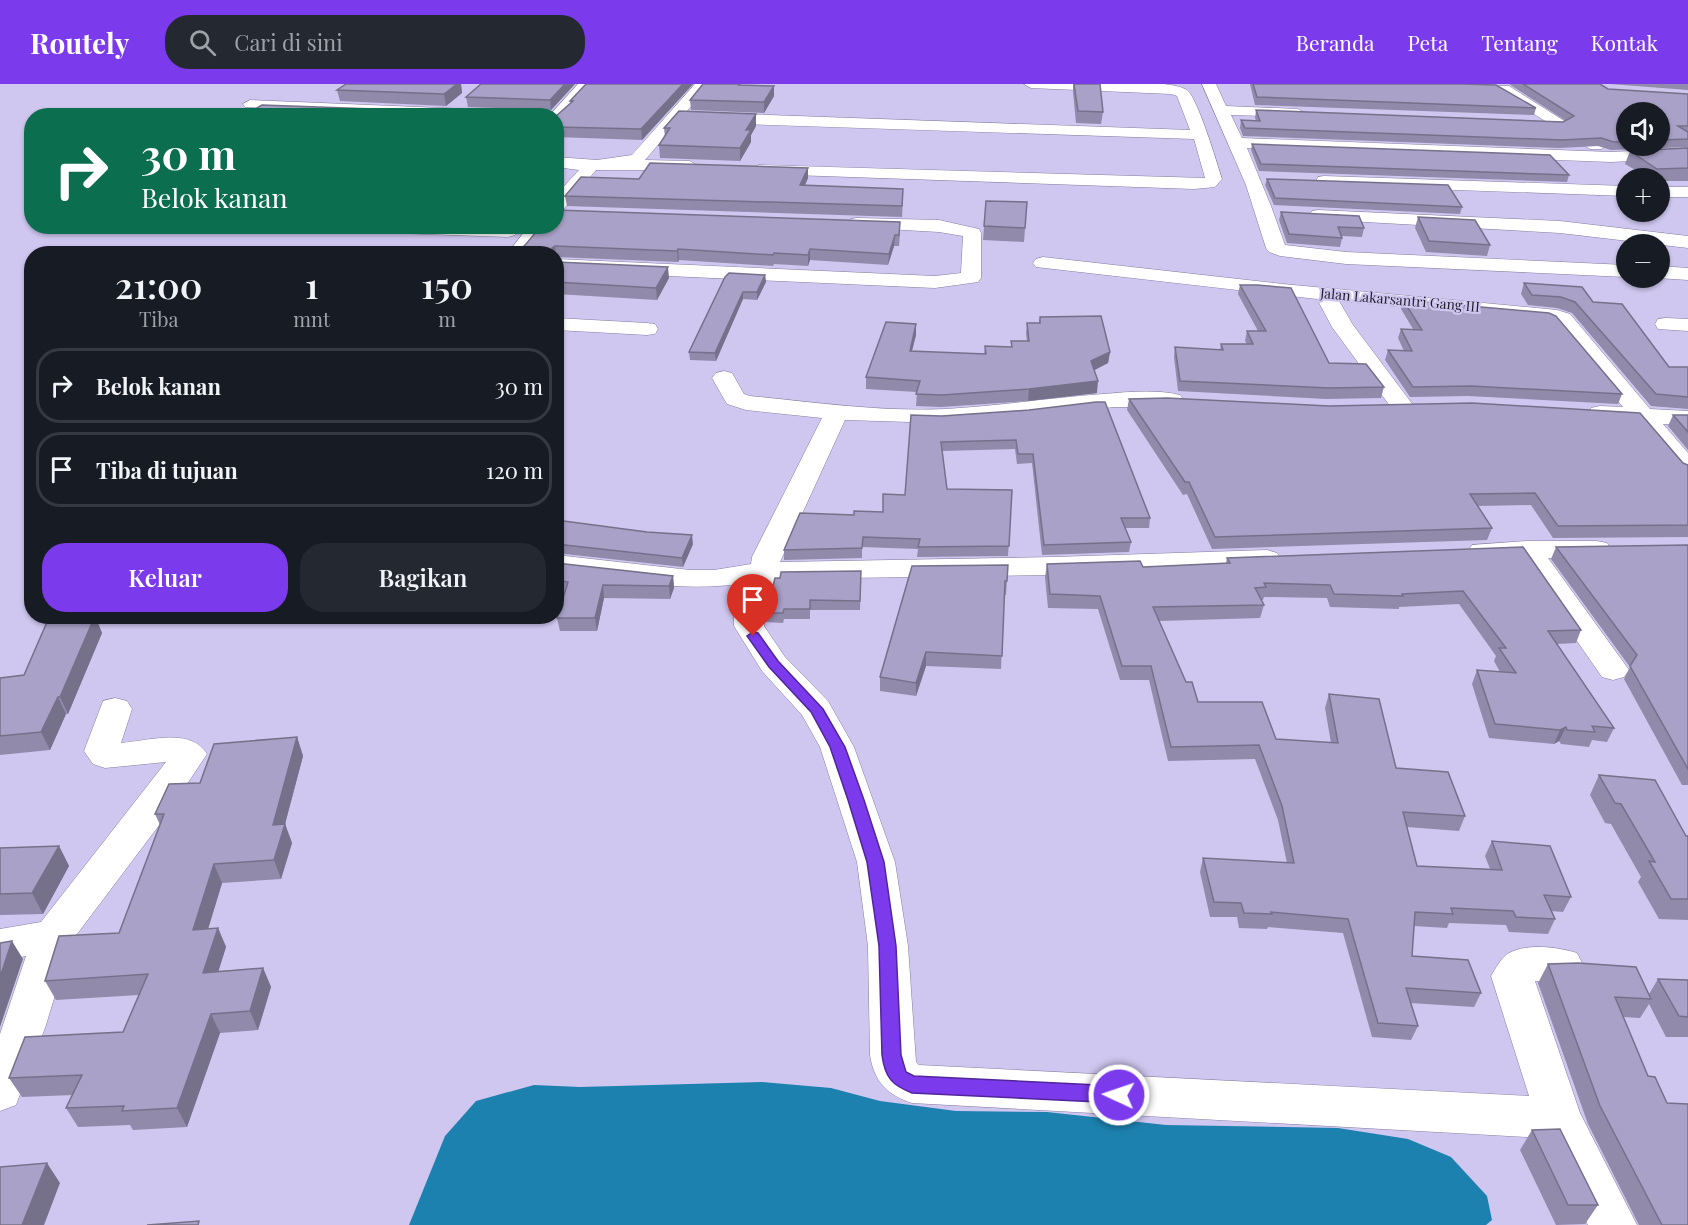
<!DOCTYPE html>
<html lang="id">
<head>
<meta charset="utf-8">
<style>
	body { margin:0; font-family:"Playfair Display",serif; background:#242831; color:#f1f3f6; height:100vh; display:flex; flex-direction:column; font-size:22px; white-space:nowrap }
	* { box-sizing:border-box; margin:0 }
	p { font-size:20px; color:#9ea1a6 }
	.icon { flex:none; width:33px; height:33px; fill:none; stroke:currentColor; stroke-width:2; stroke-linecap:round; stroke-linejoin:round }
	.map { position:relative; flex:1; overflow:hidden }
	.panel { position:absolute; left:24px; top:162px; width:540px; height:378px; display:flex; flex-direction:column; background:#171b24; border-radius:24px; box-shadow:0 2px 4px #0004 }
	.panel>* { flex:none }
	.guide { position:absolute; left:24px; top:24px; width:540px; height:126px; border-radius:24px; box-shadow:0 2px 4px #0004; background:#0b6e4f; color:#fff; overflow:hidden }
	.controls { position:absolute; left:1616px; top:18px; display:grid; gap:12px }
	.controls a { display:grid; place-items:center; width:54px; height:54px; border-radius:50%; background:#171b24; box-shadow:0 2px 4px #0004; font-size:30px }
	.pin { position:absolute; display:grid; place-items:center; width:51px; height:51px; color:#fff; margin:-62px -26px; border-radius:50% 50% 50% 0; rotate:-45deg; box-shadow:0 0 6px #0007 }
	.pin .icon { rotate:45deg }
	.me { position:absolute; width:66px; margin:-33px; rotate:273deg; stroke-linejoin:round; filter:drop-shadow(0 0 4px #0008) }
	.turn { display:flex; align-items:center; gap:21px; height:126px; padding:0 18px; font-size:27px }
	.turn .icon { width:78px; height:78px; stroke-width:2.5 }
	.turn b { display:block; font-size:42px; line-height:51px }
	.eta { display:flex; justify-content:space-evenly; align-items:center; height:102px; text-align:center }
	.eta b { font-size:36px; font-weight:600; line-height:42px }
	.action { display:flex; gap:12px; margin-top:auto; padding:12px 18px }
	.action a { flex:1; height:69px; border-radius:24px; background:#7c3aed; color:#fff; font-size:24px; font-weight:600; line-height:69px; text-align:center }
	.action a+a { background:#242831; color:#f1f3f6 }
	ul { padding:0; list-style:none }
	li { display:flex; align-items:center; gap:18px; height:75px; margin:0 12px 9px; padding:0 6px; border:3px solid #363941; border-radius:24px }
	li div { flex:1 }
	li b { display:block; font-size:22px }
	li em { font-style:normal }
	header { display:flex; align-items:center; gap:36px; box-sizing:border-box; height:84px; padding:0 30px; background:#7c3aed; color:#fff }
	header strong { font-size:28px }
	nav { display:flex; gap:33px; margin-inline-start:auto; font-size:21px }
	.search { width:420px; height:54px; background:#242831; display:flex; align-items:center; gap:15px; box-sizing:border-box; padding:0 21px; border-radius:24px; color:#9ea1a6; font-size:22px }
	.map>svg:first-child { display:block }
	.water { fill:#1c81ae }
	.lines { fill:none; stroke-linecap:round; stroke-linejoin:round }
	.minor-casing { stroke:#847ca1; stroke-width:1 }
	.minor { fill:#fff; fill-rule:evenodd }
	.wall { fill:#918aab; fill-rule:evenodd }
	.shaded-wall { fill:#76718b }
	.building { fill:#a9a1c7; stroke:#76718b; stroke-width:1.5 }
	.route { fill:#7c3aed; stroke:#51269a; stroke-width:1.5 }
	.labels { text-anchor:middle; stroke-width:4.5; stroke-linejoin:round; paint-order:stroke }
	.far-street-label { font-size:14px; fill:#201d2b; stroke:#cfc7ef }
</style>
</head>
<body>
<header>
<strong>Routely</strong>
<div class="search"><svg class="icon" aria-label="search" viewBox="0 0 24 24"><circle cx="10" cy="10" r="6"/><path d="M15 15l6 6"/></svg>Cari di sini</div>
<nav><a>Beranda</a><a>Peta</a><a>Tentang</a><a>Kontak</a></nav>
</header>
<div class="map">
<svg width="1688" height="1141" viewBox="0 0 1688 1141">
	<rect width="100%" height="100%" fill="#cfc7ef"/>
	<path class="water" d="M762 998 831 1004 880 1017 956 1027 1047 1028 1166 1041 1338 1044 1408 1055 1451 1073 1487 1112 1492 1136 1486 1141H409L445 1052 476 1017 534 1001 580 1003Z"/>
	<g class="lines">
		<g class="minor-casing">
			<path id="minor" d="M578 0H593L561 35 556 36V32H549Z
				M695 0H710L645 76 690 77 698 82 696 86H596L562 127 556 128V111L579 86 556 83V73L597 76 632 71Z
				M1024 0H1164C1171 1 1180 2 1187 6 1198 15 1217 79 1222 95L1215 103 1194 105 764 90 758 89 756 85 758 81 1205 94 1194 55 712 39 704 34 712 29 1190 46 1177 12 1171 10 1031 4Z
				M1202 0H1216L1226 22 1298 25 1305 29 1298 33 1231 31 1242 54 1611 68 1688 64V74L1611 78 1247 64 1271 122 1285 161 1346 168 1626 181V193L1346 180 1280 172 1269 168 1266 164 1246 101Z
				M1432 0 1509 2 1604 62 1602 65H1590L1499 8C1483 4 1441 9 1432 0Z
				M250 16 538 28 545 32H419L245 23 243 20Z
				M1324 92 1626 102V112L1318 101 1316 97 1318 93Z
				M1659 103H1688V113H1659Z
				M1318 126 1560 137 1688 152V164L1560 149 1312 135 1309 131 1312 127Z
				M857 134 939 136 979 145 981 149V194L978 198 935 204 556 187V175L935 192 961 189 963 152 939 148 851 143 848 139 851 135Z
				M361 142H512L517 147 515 151 508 153 370 148Z
				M529 142H548L526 170H507Z
				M1043 173 1283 200 1557 226 1570 230 1650 325 1688 327V341L1663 340 1688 369V393L1679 390 1636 338 1591 334 1588 329 1591 324 1600 322 1623 323 1554 240 1546 236 1339 217 1353 241 1413 321 1409 326 1401 328 1393 326 1332 243 1317 215 1036 183 1033 179 1036 175Z
				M1659 182 1688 184V196L1657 194Z
				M556 234 647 239 655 240 658 245 655 250 647 251 556 246Z
				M1666 234 1688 235V247L1658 245 1655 240 1658 235Z
				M724 287 732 289 744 310 750 312C814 318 880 328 945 325 998 322 1050 314 1103 310 1128 308 1156 305 1180 311L1184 316 1180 321 1172 323H1115L943 339 845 336 780 478 1054 473 1267 466 1277 469 1281 475 1277 481 1267 484 1054 491 776 495 764 533V542L785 573 828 617 854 663 895 778 908 862 916 978 919 981 1529 1012 1491 892C1496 884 1501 874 1509 869 1527 859 1558 863 1577 869L1583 881 1577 893 1562 897H1535L1580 1029 1637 1141H1588L1545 1054 912 1019C888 1011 874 998 870 971L868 862 857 778 820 663 802 631 762 587 734 542V533L746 499C683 509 619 496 556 489V471L690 486H714L751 480 752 473 822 334 746 326 727 320 712 294 716 289Z
				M1527 457H1597L1607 459 1611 465 1607 471 1597 473 1548 474 1629 586 1624 593 1613 596 1602 593 1520 475H1482L1472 473 1468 467 1472 461Z
				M115 614 127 617 132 625 121 659C148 657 191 643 207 670L163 736 71 858 46 941 16 1021 0 1027V950L26 872 0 877V845L41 838 166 678 105 684 93 680 84 667 103 617Z"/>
		</g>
		<use href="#minor" class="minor"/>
	</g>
	<path class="wall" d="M346 0H461L462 9 446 22 340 17 337 6Z
		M575 0 551 26 468 23 466 13Z
		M693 0 642 56 556 53V32L571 19 570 17Z
		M1073 0 1103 28 1101 40 1076 39 1073 8Z
		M1250 0H1463L1536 24 1534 31 1255 21Z
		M1509 0H1600L1608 5 1688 10V63L1611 66 1598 62 1559 64 1243 52 1240 44 1241 36 1256 37 1255 34 1256 26 1563 38 1566 37ZM1626 28H1659V62H1626Z
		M1610 0H1688V6Z
		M745 1 774 12 764 29 691 26 690 16Z
		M756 30V42L751 51V58L740 77 660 74 659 61 665 53 664 44Z
		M1252 60 1569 91 1567 98 1259 87 1251 66Z
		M1688 64V97H1659V94H1649L1625 80 1630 67Z
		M808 94 805 102 903 115 902 133 567 122 565 112 639 95Z
		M1267 95 1462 123 1460 130 1274 121 1265 101Z
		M986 117 1027 118 1024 158 983 156Z
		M1281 128 1364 144 1362 153 1342 152V154L1340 163 1287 159 1279 136Z
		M1418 133 1490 161 1487 172 1426 168 1415 144Z
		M900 149 899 162H894L888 181 810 176 808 182 774 180 773 182 679 176 678 178 556 173V170H516L526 160Z
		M556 178 669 194 657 216 556 210Z
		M765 191 766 198 757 216 743 215 716 277 690 276 689 268 725 193Z
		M1524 199 1593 218 1669 283H1688V325L1651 322 1572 229 1557 224 1528 221 1521 210Z
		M1240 201 1329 279 1384 303 1381 314 1326 315 1178 307 1174 273 1175 263 1220 266 1221 260H1247L1245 257 1247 247H1258L1238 210Z
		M1403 216 1622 310 1618 320 1468 312 1410 313 1385 276 1388 266 1404 267 1398 254 1401 245H1413L1401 225Z
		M1040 233 1110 268 1108 279 1094 286 1097 309 1028 317 941 323 916 322 917 308 866 305V293L916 251 912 267 984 270 985 262 1011 263V257H1027L1026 250 1027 239H1039Z
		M1129 315 1683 379 1688 381V453L1553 454 1531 421 1478 422 1492 444 1487 456 1212 465 1187 410 1183 411 1127 326Z
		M1029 326 1150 434 1149 444H1125L1131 458 1129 468 1042 471 1032 379 1017 380 1015 365 942 367 947 405 1012 406 1008 472 917 473 918 465 862 463V474L784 476V466L854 431 883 428 905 411 942 332Z
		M1673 331H1688V366L1668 342Z
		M556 436 693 460 683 483 556 469Z
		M1688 461V701H1682L1624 595 1630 583 1551 475 1556 463Z
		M1523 463 1581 546 1576 559 1557 560 1614 644 1607 658 1592 656 1589 663 1561 660 1559 657 1554 660 1489 654 1472 600 1477 586 1500 588 1494 577 1496 572 1459 520 1399 523V525L1330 523 1327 514 1264 513 1263 516H1261L1264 521 1260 534 1159 537 1186 598 1198 618 1276 655 1331 659 1325 624 1329 610 1396 684 1465 732 1459 747 1407 743 1417 782 1490 785 1485 772 1492 757 1571 813 1563 828 1551 827 1555 835 1548 850 1509 848 1506 841 1449 839 1447 844 1414 842 1412 872 1481 909 1474 923 1410 919 1418 942 1411 956 1372 953 1343 849 1268 843 1267 845 1239 844 1237 833H1210L1200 788 1203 774 1287 779 1278 736 1255 675 1168 677 1149 596H1120L1098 525 1048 524 1045 493 1047 480 1143 483 1226 479 1227 474Z
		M556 479 673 492 674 504 670 515 604 514 597 547H560L557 534 565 509 556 508Z
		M1008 481 1006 511H1004L1001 585 926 582 916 612 880 607V593Z
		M861 487 860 526H810V535H784L783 539 766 538V529Z
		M95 532 102 549 68 630H66L50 666 0 671V594L24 591Z
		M297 653 303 672 285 740 292 759 281 795 222 799 208 845 218 844 226 863 218 887 263 884 271 903 258 946 220 949 187 1043 133 1046 130 1041 78 1043 66 1024 73 1011 22 1013 9 994 123 948 139 911 56 916 45 897 119 849 160 741 155 730 200 699Z
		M1599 691 1686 752H1688V836L1659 835 1638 798 1641 793 1611 740 1605 739 1590 711Z
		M59 762 69 782 43 830 0 831V764Z
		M1548 880 1649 910 1658 895 1688 896V953H1666L1649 920 1640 934 1623 933 1688 1141H1639L1588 1040 1538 899Z
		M1532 1046 1598 1121 1585 1140 1556 1141 1520 1066Z"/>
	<path class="shaded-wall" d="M457 0H461L462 9 446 22 444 10Z
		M565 0H575L551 26 550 16Z
		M683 0H693L642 56 641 45Z
		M774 2V12L764 29V18Z
		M756 30V42L751 51V58L740 77V64L746 46Z
		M808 84V94L800 111V101Z
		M895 151 894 162 888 181 889 170Z
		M555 162 556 170H553L552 164Z
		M678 165 679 176 678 178 677 167Z
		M810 165V176L808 182V171Z
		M668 183 669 194 657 216 656 204Z
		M765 191 766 198 757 216V208Z
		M743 208V215L716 277 715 269Z
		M916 240V251L909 278 910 267Z
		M1110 268 1108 279 1089 289 1091 277Z
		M1098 297 1097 309 1028 317 1029 305Z
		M692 451 693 460 683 483 682 474Z
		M673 492 674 504 670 515 669 502Z
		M603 501 604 514 597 547 595 534Z
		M95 532 102 549 68 630 60 613Z
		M926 568V582L916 612V599Z
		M58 613 66 630 50 666 41 648Z
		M1566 643 1559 657 1554 660 1560 646Z
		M297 653 303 672 285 740 292 759 281 795 274 776 273 741Z
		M59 762 69 782 43 830 32 809Z
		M214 780 222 799 202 865 193 846Z
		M218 844 226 863 212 908 203 889Z
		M12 857 23 875 0 943V893Z
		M263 884 271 903 258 946 250 927Z
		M211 930 220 949 187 1043 177 1024Z
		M47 1079 60 1099 44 1141H22Z"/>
	<path class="building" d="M346 0H457L444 10 337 6Z
		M481 0H565L550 16 466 13Z
		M586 0H683L641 45 556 43V32L573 17H570Z
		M703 0H740L739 1 774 2 764 18 690 16Z
		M1074 0H1100L1103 28 1078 27Z
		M1253 0H1463L1496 1 1536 24 1257 13Z
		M1523 0H1600L1608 5 1688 10V42H1678L1688 48V55L1659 56V28H1626V57L1614 58 1601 54 1562 56 1245 44 1241 36 1260 37 1256 26 1563 38 1574 32Z
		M262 21 429 27 424 32H243Z
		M679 27 756 30 746 46H751L740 64 659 61 670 44H664Z
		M1252 60 1550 71 1569 91 1261 80Z
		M1688 64V84L1657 85 1630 67Z
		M650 79 808 84 800 101 903 105 902 122 565 112 581 93 639 95Z
		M1267 95 1448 101 1462 123 1275 114Z
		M986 117 1027 118 1025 144 984 142Z
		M556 126 900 138 899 151H895L889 170 810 165 808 171 774 169 773 171 678 165 677 167 555 162 552 164 553 170H516L526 160 541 142H556Z
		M1281 128 1359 132 1364 144 1338 143 1342 154 1289 150Z
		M1418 133 1475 136 1490 161 1429 157Z
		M556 178 668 183 656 204 556 198Z
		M729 189 765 191 757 208H743L715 269 689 268 725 193Z
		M1524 199 1582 203 1593 218 1622 220 1669 283H1688V313L1656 310 1575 218 1561 213 1532 211Z
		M1240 201H1257L1291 204 1329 279 1366 280 1384 303 1329 304 1180 297 1175 263 1223 266 1221 260H1253L1247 247H1266Z
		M1403 216 1549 229 1556 232 1622 310 1471 302 1413 303 1388 266 1412 267 1401 245 1422 246Z
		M1101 232 1110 268 1091 277 1098 297 1029 305 942 311 916 310 920 297 866 293 886 238 916 240 910 267 986 270 985 262 1012 263 1011 257H1029L1027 239H1040V233Z
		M1167 314 1329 322 1472 319 1640 329 1683 379 1688 381V441L1558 442 1535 409 1470 410 1492 444 1215 453 1189 398H1185L1129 315Z
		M1096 318H1105L1150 434H1121L1131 458 1044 461 1033 370H1018L1016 356 941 358 947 405 1012 406 1009 462 918 463 920 455 863 453 862 464 784 466 800 429 854 431V427L883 428V410L905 411 911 331 942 332 1029 326Z
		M1673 331H1688V348Z
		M556 436 647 448 692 451 682 474 556 460Z
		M1688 461V685L1630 582 1637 571 1556 463Z
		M1523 463 1581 546 1548 547 1614 644 1592 642 1595 648 1567 646 1566 643 1560 646 1495 640 1477 586 1516 589 1499 564H1506L1463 507 1402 510 1403 512 1334 510 1330 501 1264 499 1266 503 1255 504 1264 521 1153 523 1186 598H1192L1198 618H1262L1276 655 1338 659 1329 610 1379 615 1396 684 1448 688 1465 732 1403 728 1417 782 1502 786 1492 757 1550 762 1571 813 1544 811 1555 835 1516 833 1513 827 1451 824 1453 830 1415 828 1412 872 1468 876 1481 909 1406 904 1418 942 1378 939 1348 835 1271 828 1272 830 1244 829 1241 819 1214 818 1203 774 1294 779 1282 722 1259 661 1171 663 1151 582H1122L1100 512 1050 510 1047 480 1140 477 1143 483 1230 479 1227 474Z
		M556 479 673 492 669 502 603 501 595 534H557L568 498 556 496Z
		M1008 481 1007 497H1005L1002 572 926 568 916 599 880 593 912 482Z
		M861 487 860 517 810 516V525H784L783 529H766L775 494H780L781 488Z
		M95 532 60 613H58L41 648 0 652V594L24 591 47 538Z
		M297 653 273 741 285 740 274 776 214 780 193 846 218 844 203 889 263 884 250 927 211 930 177 1024 122 1027 124 1022 66 1024 82 991 9 994 25 953 123 948 148 890 45 897 59 852 119 849 164 730H155L169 700 200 699 214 660Z
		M1599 691 1655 696 1686 752H1688V815H1671L1649 777 1655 778 1621 720 1615 719Z
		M59 762 32 809 0 810V764Z
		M12 857 0 893V859Z
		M1578 879 1636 883 1651 915 1615 913 1648 992 1655 993 1667 1019 1688 1020V1141H1662L1600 1022 1548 880Z
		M1658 895 1688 896V933L1679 932Z
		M1560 1045 1598 1121H1568L1532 1046Z
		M47 1079 22 1141H0V1083Z
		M199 1137 198 1141H147Z"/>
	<path class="route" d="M753 548 758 549 778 577 823 625 845 663 864 716 884 778 896 862 901 971 906 988 914 992 1119 1002 1126 1004 1128 1011 1126 1017 1119 1019 912 1009C892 1001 885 994 882 971L879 862 867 778 848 716 830 663 811 628 769 583 747 552Z"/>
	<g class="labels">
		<g class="far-street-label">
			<text transform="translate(1400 216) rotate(5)" y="5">Jalan Lakarsantri Gang III</text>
		</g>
	</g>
</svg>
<div class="controls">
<a><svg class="icon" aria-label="sound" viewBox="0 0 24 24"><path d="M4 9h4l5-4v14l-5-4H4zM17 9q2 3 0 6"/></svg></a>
<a>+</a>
<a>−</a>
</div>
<div class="pin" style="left:753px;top:552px;background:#d93025"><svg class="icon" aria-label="arrive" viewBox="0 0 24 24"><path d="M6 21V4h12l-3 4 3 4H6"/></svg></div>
<svg class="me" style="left:1119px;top:1011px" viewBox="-20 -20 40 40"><circle r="17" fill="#7c3aed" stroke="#fff" stroke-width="3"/><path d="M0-11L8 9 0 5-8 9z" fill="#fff"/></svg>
<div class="guide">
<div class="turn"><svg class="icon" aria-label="right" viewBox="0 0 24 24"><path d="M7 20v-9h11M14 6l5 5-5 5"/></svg><div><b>30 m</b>Belok kanan</div></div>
</div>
<section class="panel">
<div class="eta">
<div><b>21:00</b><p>Tiba</p></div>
<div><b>1</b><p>mnt</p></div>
<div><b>150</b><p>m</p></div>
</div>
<ul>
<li><svg class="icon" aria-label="right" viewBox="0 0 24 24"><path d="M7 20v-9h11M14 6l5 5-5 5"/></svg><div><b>Belok kanan</b></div><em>30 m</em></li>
<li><svg class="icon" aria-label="arrive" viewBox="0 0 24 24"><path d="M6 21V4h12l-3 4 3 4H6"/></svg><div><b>Tiba di tujuan</b></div><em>120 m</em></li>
</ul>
<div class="action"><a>Keluar</a><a>Bagikan</a></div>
</section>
</div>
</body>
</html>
